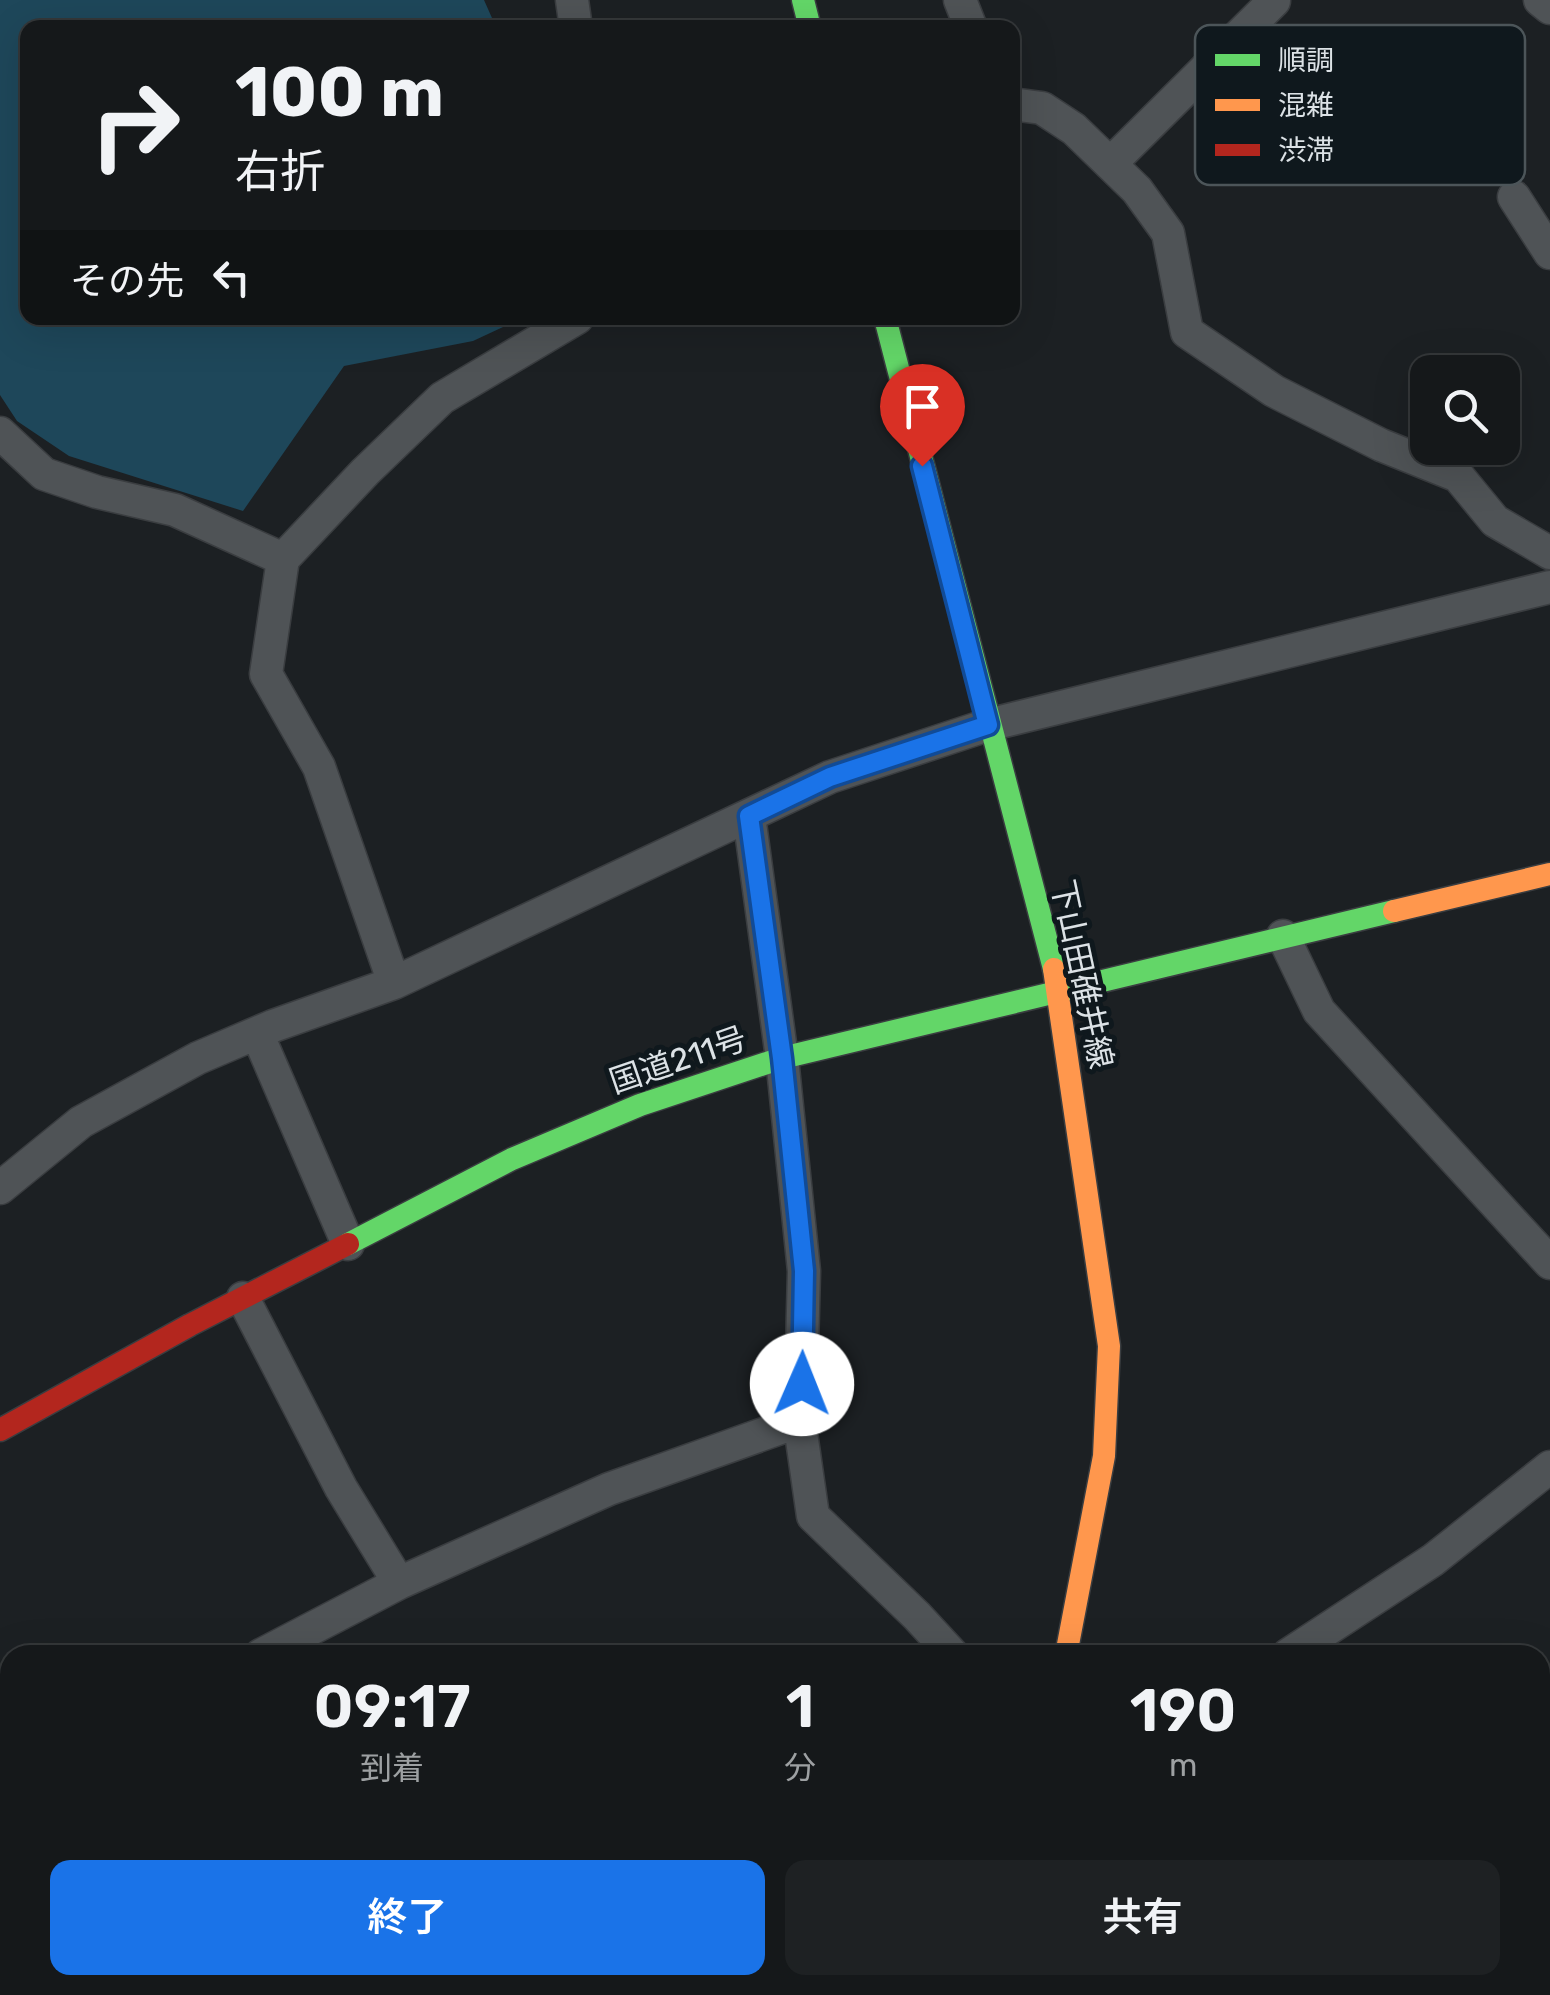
<!DOCTYPE html>
<html lang="ja">
<head>
<meta charset="utf-8">
<style>
	body { margin:0; font-family:Rubik,"Noto Sans JP",sans-serif; background:#1e2123; color:#f1f3f6; height:100vh; display:flex; flex-direction:column; font-size:38px; white-space:nowrap }
	* { box-sizing:border-box; margin:0 }
	p { font-size:32px; color:#9da0a2 }
	.icon { flex:none; width:55px; height:55px; fill:none; stroke:currentColor; stroke-width:2; stroke-linecap:round; stroke-linejoin:round }
	.map { position:relative; flex:1; overflow:hidden }
	.drawer { position:absolute; left:0px; top:1645px; width:1550px; height:350px; display:flex; flex-direction:column; background:#15181a; border-radius:30px 30px 0 0; box-shadow:0 10px 40px #0002,0 0 0 2px #343739 }
	.drawer>* { flex:none }
	.banner { position:absolute; left:20px; top:20px; width:1000px; height:305px; border-radius:20px; box-shadow:0 10px 40px #0002,0 0 0 2px #343739; background:#15181a; color:#f1f3f6; overflow:hidden }
	.buttons { position:absolute; left:1410px; top:355px; display:grid; gap:20px }
	.buttons a { display:grid; place-items:center; width:110px; height:110px; border-radius:20px; background:#15181a; box-shadow:0 10px 40px #0002,0 0 0 2px #343739; font-size:50px }
	.pin { position:absolute; display:grid; place-items:center; width:85px; height:85px; color:#fff; margin:-102px -42px; border-radius:50% 50% 50% 0; rotate:-45deg; box-shadow:0 0 10px #0007 }
	.pin .icon { rotate:45deg }
	.me { position:absolute; width:110px; margin:-55px; rotate:1deg; stroke-linejoin:round; filter:drop-shadow(0 0 8px #0008) }
	.turn { display:flex; align-items:center; gap:35px; height:210px; padding:0 50px; font-size:45px }
	.turn .icon { width:130px; height:130px; stroke-width:2.5 }
	.turn b { display:block; font-size:70px; line-height:85px }
	.then { display:flex; align-items:center; height:95px; padding:0 50px; background:#0003; gap:20px; font-size:38px }
	.eta { display:flex; justify-content:space-evenly; align-items:center; height:170px; text-align:center }
	.eta b { font-size:60px; font-weight:600; line-height:70px }
	.cta { display:flex; gap:20px; margin-top:auto; padding:20px 50px }
	.cta a { flex:1; height:115px; border-radius:20px; background:#1a73e8; color:#fff; font-size:40px; font-weight:600; line-height:115px; text-align:center }
	.cta a+a { background:#1e2123; color:#f1f3f6 }
	.map>svg:first-child { display:block }
	.green { fill:#1e475a }
	.lines { fill:none; stroke-linecap:round; stroke-linejoin:round }
	.street-casing { stroke:#3a3d40; stroke-width:35 }
	.fast-casing { stroke:#3a3d40; stroke-width:25 }
	.slow-casing { stroke:#3a3d40; stroke-width:25 }
	.jam-casing { stroke:#3a3d40; stroke-width:25 }
	.street { stroke:#4f5356; stroke-width:32 }
	.fast { stroke:#63d668; stroke-width:22 }
	.slow { stroke:#ff974d; stroke-width:22 }
	.jam { stroke:#b3261e; stroke-width:22 }
	.route-casing { stroke:#114b97; stroke-width:25 }
	.route { stroke:#1a73e8; stroke-width:18 }
	.labels { text-anchor:middle; stroke-width:10; stroke-linejoin:round; paint-order:stroke }
	.street-label { font-size:32px; fill:#dce2e6; stroke:#0f181d }
	.key { fill:#0f181d; stroke:#4c5559; stroke-width:2.5 }
	.key-label { font-size:28px; fill:#dce2e6 }
</style>
</head>
<body>
<div class="map">
<svg width="1550" height="1995" viewBox="0 0 1550 1995">
	<rect width="100%" height="100%" fill="#1c2023"/>
	<path class="green" d="M0 0H484L496 27 28 28V318H522L473 341 344 366 243 511 69 456 17 421 0 395Z
		M1021 1985H1119L1121 1995H1018Z"/>
	<g class="lines">
		<g class="street-casing">
			<path id="street" d="M572 0 576 28
				M960 0 971 28
				M1540 0 1550 8
				M1012 104 1042 108 1074 129 1137 190 1168 233 1187 332 1274 391 1381 445 1458 476 1495 521 1550 553
				M1110 164 1274 1
				M1514 197 1550 253
				M0 433 44 474 97 492 175 510 283 559
				M749 816 782 1058 804 1271 800 1426 813 1516 917 1616 953 1655
				M1283 936 1319 1011 1550 1263
				M394 983 319 767 266 674 283 559 365 472 442 398 577 318
				M257 1033 348 1244
				M0 1188 81 1122 198 1058 273 1026 394 983 830 777 988 725 1550 587
				M243 1298 341 1488 399 1583
				M261 1655 399 1583 609 1489 800 1421
				M1288 1655 1433 1560 1550 1467
				M0 1827 10 1820
				M1279 1985 1286 1995
				M733 1995 740 1985"/>
		</g>
		<g class="fast-casing">
			<path id="fast" d="M803 0 810 28
				M885 318 1054 969
				M348 1244 512 1159 640 1105 782 1058 1394 911
				M1157 1985 1160 1995"/>
		</g>
		<g class="slow-casing">
			<path id="slow" d="M1394 911 1550 874
				M1054 969 1109 1346 1104 1456 1066 1655
				M973 1995 976 1985"/>
		</g>
		<g class="jam-casing">
			<path id="jam" d="M0 1430 190 1325 348 1244"/>
		</g>
		<use href="#street" class="street"/>
		<use href="#fast" class="fast"/>
		<use href="#slow" class="slow"/>
		<use href="#jam" class="jam"/>
	</g>
	<g class="lines">
		<g class="route-casing">
			<path id="route" d="M802 1384 804 1271 782 1058 749 816 830 777 988 725 922 466"/>
		</g>
		<use href="#route" class="route"/>
	</g>
	<g class="labels">
		<g class="street-label">
			<text transform="translate(1082 974) rotate(78)" y="11">下山田碓井線</text>
			<text transform="translate(678 1060) rotate(-19)" y="11">国道211号</text>
		</g>
	</g>
	<rect x="1195" y="25" width="330" height="160" rx="15" class="key"/>
	<rect x="1215" y="54" width="45" height="12" fill="#63d668"/>
	<rect x="1215" y="99" width="45" height="12" fill="#ff974d"/>
	<rect x="1215" y="144" width="45" height="12" fill="#b3261e"/>
	<g class="key-label">
		<text x="1278" y="70">順調</text>
		<text x="1278" y="115">混雑</text>
		<text x="1278" y="160">渋滞</text>
	</g>
</svg>
<div class="buttons">
<a><svg class="icon" aria-label="search" viewBox="0 0 24 24"><circle cx="10" cy="10" r="6"/><path d="M15 15l6 6"/></svg></a>
</div>
<div class="pin" style="left:922px;top:466px;background:#d93025"><svg class="icon" aria-label="arrive" viewBox="0 0 24 24"><path d="M6 21V4h12l-3 4 3 4H6"/></svg></div>
<svg class="me" style="left:802px;top:1384px" viewBox="-20 -20 40 40"><circle r="19" fill="#fff"/><path d="M0-13L10 11 0 6-10 11z" fill="#1a73e8"/></svg>
<div class="banner">
<div class="turn"><svg class="icon" aria-label="right" viewBox="0 0 24 24"><path d="M7 20v-9h11M14 6l5 5-5 5"/></svg><div><b>100 m</b>右折</div></div>
<div class="then">その先<svg class="icon" aria-label="left" viewBox="0 0 24 24"><path d="M17 20v-9H6M10 6l-5 5 5 5"/></svg></div>
</div>
<section class="drawer">
<div class="eta">
<div><b>09:17</b><p>到着</p></div>
<div><b>1</b><p>分</p></div>
<div><b>190</b><p>m</p></div>
</div>
<div class="cta"><a>終了</a><a>共有</a></div>
</section>
</div>
</body>
</html>
